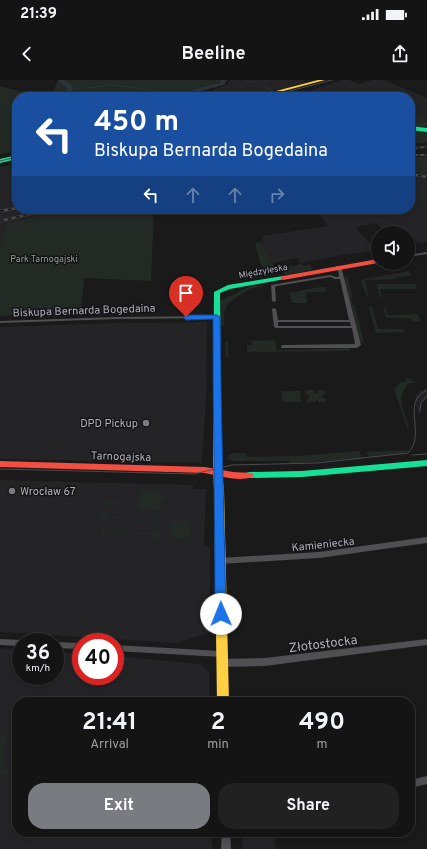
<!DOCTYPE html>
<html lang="en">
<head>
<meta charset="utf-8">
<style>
	body { margin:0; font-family:Overpass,sans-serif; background:#212122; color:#f1f3f6; height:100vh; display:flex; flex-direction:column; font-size:15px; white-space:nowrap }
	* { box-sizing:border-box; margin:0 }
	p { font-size:13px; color:#9d9ea0 }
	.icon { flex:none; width:22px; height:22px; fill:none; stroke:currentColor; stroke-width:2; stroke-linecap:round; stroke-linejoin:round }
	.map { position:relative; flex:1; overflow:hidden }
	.drawer { position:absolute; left:12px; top:617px; width:403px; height:140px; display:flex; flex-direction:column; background:#141414; border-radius:16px; box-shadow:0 2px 6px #0003,0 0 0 1px #333334 }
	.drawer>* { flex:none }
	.guide { position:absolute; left:12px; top:12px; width:403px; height:122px; border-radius:16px; box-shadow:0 2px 6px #0003,0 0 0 1px #333334; background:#1a4fa0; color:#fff; overflow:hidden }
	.buttons { position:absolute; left:371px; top:146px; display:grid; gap:8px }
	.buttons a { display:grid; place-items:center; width:44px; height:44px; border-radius:50%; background:#141414; box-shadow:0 2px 6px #0003,0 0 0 1px #333334; font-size:20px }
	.speed { position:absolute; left:12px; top:553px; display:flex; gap:8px; font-size:20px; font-weight:700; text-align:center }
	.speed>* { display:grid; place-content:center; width:52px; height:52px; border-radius:50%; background:#141414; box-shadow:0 2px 6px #0003,0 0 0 1px #333334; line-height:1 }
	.speed small { font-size:10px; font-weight:400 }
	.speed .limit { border:6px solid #d22; background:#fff; color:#111 }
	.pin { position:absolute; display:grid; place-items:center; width:34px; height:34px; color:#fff; margin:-41px -17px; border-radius:50% 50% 50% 0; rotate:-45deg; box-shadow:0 0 4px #0007 }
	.pin .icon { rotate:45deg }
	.me { position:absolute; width:44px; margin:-22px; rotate:359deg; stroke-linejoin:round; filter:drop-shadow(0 0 3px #0008) }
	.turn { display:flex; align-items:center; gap:14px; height:84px; padding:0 16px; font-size:18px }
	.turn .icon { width:52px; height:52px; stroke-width:2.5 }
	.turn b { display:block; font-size:28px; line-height:34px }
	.lanes { display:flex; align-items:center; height:38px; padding:0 16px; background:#0003; justify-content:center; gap:20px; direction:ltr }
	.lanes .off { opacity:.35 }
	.eta { display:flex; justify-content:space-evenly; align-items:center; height:68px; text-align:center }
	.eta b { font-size:24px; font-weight:700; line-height:28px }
	.primary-button { display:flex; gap:8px; margin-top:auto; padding:8px 16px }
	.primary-button a { flex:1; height:46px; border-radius:16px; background:#7a7a81; color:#fff; font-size:16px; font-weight:700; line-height:46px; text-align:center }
	.primary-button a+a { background:#212122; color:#f1f3f6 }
	.status { display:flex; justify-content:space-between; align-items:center; height:28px; padding:0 20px; background:#141414; direction:ltr }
	.status svg { height:11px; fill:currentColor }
	header { display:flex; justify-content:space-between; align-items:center; height:52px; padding:0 16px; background:#141414; font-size:18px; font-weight:700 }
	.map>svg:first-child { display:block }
	.built { fill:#242426 }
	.green { fill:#232924 }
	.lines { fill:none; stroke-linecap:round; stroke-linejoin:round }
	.stream { stroke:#2f333b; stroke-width:1 }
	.river { fill:#2f333b; fill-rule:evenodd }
	.street { fill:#505053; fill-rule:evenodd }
	.fast { fill:#16e098; fill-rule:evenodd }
	.slow { fill:#ffcf43; fill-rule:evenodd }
	.jam { fill:#f24e42; fill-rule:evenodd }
	.tram { stroke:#4b4b4e; stroke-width:1 }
	.rail-far1-casing { stroke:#4b4b4e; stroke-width:2 }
	.rail-casing { stroke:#4b4b4e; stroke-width:2.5 }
	.rail-far1 { stroke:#151416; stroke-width:1; stroke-dasharray:3.5; stroke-linecap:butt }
	.rail { stroke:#151416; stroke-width:1.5; stroke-dasharray:4; stroke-linecap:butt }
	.route { fill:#1a73e8; stroke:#114b97 }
	.poi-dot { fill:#7a7a81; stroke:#151416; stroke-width:1.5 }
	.labels { text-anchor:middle; stroke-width:3; stroke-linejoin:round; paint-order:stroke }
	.far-park-label { font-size:9px; fill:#87a290; stroke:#151416 }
	.far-street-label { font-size:9px; fill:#aeaeb9; stroke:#151416 }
	.street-label { font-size:11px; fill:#aeaeb9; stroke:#151416 }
	.poi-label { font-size:11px; fill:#aeaeb9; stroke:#151416; text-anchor:end }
	.near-street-label { font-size:13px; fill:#aeaeb9; stroke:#151416 }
</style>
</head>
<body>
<div class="status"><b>21:39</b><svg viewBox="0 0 49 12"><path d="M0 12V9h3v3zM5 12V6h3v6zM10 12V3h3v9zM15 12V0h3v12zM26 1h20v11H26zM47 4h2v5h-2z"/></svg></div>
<header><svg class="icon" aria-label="back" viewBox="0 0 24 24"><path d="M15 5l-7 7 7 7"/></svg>Beeline<svg class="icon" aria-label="share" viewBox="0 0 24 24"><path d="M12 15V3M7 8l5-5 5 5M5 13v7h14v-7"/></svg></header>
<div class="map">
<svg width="427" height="769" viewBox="0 0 427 769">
	<rect width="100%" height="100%" fill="#1a1a1a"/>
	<path class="built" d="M230 0H241L253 2 254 1 248 0H305L304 3 248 17H229L220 11 217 12 212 10 227 5Z
		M342 0H349L359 4 373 0H384L427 18V37L422 35 413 38 410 37V17H302L297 15Z
		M17 84V129H64L7 143 0 166V87Z
		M410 92 427 95V162L418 163 414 158 408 157V153H398L394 149 383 151 377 143 355 147 376 170 354 174 353 173 301 183 297 178 272 183 260 163 263 160 262 156 328 146 315 129H410Z
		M207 242 206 318 202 383 0 379V247L112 243Z
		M427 308V317L422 322 420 333H418L415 318 418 312Z
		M0 400 193 405V409H206L204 466 210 468V552L177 563 0 552Z
		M0 568 21 570V596H55V572L81 574V596H115V576L200 584 209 592V622H17V752H211L212 769H0Z
		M242 752H274L276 769H243Z"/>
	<path class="green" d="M58 0H222C219 6 188 12 179 17H51Z
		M0 6 43 17H17V73L13 74 10 72 0 74Z
		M422 35 427 37V48L410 47V37L413 38Z
		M410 50 427 51V63L410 64 411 61 410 60Z
		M410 77H427V95L410 92Z
		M64 129H154L151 201 84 198 81 233 0 236V166L7 143Z
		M260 162 276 189 266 191 260 183 255 163Z
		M302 184 303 186 310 184 312 190 286 195 282 192 286 191 284 188Z
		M409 191 411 196 396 197 397 199 365 200 369 217H367L361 200Z
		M347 196 353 218H351L353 226H355L364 263 360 261 344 197Z
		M376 204H416L417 209H380L382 217H380Z
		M262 205 263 206C251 208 245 212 237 217 224 226 223 230 224 246L220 245V221L250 206Z
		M320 207H326V212H306L307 223H292L289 213Z
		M369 227H372L378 249H403L404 252 376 253Z
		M383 227H385L388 235 417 234 419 235V238L421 241 413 242 411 238H386Z
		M275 260 277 270 349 268 350 271 247 272V265H252L251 261H228V278H226L225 261Z
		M405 298 420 299H411V301H417V302L408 304C395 319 405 332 409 348H407L394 309 401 302H406Z
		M305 310H314V313H317L316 311 325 310V315H322L323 318H326V322H318V320H316V322H307V318H310L309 315H306Z
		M281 311H300L301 322H283Z
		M407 370 408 372 369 377 366 372Z
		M359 371 362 378 290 384V381H232L228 379V376L233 373H245L246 377 296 376Z
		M140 411C148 411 159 409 164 416V420H159V426H164L163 428 158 430 138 429V425L109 424 108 428 103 424 105 420 109 418V422L138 424Z
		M107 432 106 436 157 439 158 435 162 437 163 440 161 442 157 444 156 440 106 438 105 441 100 438 101 435Z
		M171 441H191L190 459C174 458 170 458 171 441Z
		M105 446 106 450 155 453V449L159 451 161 454 158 458 154 459V455L105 452 104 456 99 451Z
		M0 656H6L0 690H9L7 697 6 695H0Z"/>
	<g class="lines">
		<path class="stream" d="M245 0 254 2
			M113 5 154 10
			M264 6 281 17
			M88 8 109 5
			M71 9 81 8
			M156 17 160 12 159 11
			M410 45 427 44"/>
		<path class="river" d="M58 0H64L72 6 73 17H67V8Z
			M221 0H227L224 5 196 12 186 17H178L192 10 220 3Z"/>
		<path class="street" d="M427 172V174L408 177V175Z
			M336 186H340L342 190 361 265 357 268H281V266L283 265 355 264 352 248H276L274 247 272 229 274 228 276 229 278 240H349L340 199H335L330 197 277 206 275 207 276 221 274 222 272 221 271 205 330 195 336 197H339L338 190 336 187ZM278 242H350L351 246H278Z
			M217 236H219V238L117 239 0 243V241L117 237Z
			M427 457V463L319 478 220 484 218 483 217 481 218 479 220 478 319 472Z
			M0 559 21 560 24 561V562H21V566L0 565Z
			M427 559V565L265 586 222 587 219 586 218 583 219 580 222 579 265 578Z
			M54 562H55L81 563V569L55 568V562Z
			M115 565 221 571 224 572 225 574 224 576 221 577 115 571Z
			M427 696V704L410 708V700Z
			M222 752H230L231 769H221Z"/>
		<path class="fast" d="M410 46 427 48V52L410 50Z
			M17 75V79L0 83V79Z
			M283 196 286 198 285 199 230 209 220 213 221 318 217 321 214 320 213 318 214 212 228 205Z
			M427 380V386L302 397 249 398 246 397 244 395 246 393 249 392 302 391Z"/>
		<path class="slow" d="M318 0H325L261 17H253Z
			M217 315 221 318V382L224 410 229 622H217L214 410 213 382V318Z"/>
		<path class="jam" d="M378 179V183L283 200 280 198 283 196Z
			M0 381 205 387 233 392 252 393 254 395 252 397C238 402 220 396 205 393L0 387Z"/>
		<path class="tram" d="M266 17 332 0
			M0 81 17 77
			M420 331 421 323 427 316
			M412 375 427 374
			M0 389 194 394 232 385 317 383 408 373C427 354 400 322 427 310"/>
		<g class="rail-far1-casing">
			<path id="rail-far1" d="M410 68 427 67
				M410 75H427"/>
		</g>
		<g class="rail-casing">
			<path id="rail" d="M410 94 427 97
				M0 131 17 128
				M0 141 51 129"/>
		</g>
		<use href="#rail-far1" class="rail-far1"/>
		<use href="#rail" class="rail"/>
	</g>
	<path class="route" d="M217 235 220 237C221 336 224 435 226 534L225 538 221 539 217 538 215 534C215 436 213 338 213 239L186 240 183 237 186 235Z"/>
	<g class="poi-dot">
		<circle cx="146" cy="343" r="4"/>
		<circle cx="12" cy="411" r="4"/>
	</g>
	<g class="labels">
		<g class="far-park-label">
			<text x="44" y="182">Park Tarnogajski</text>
		</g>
		<g class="far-street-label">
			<text transform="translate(263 191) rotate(-10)" y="3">Międzyleska</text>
		</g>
		<g class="street-label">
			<text transform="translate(84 230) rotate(-2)" y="4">Biskupa Bernarda Bogedaina</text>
			<text transform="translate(121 376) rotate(2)" y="4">Tarnogajska</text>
			<text transform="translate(323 464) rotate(-6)" y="4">Kamieniecka</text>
		</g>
		<g class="poi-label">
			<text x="138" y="347">DPD Pickup</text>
			<text x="20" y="415" text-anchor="start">Wrocław 67</text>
		</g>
		<g class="near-street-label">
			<text transform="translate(323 563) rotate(-7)" y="5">Złotostocka</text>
		</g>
	</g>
</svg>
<div class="buttons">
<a><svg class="icon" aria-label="sound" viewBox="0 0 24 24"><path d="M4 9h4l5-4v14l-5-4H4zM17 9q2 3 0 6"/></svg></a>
</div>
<div class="speed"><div>36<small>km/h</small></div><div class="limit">40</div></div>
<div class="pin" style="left:186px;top:237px;background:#d93025"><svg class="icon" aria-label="arrive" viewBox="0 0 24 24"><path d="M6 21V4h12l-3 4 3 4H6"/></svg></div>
<svg class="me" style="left:221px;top:534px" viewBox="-20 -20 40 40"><circle r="19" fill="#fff"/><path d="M0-13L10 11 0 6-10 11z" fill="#1a73e8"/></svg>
<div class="guide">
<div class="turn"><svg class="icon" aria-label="left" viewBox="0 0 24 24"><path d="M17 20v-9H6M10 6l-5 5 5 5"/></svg><div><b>450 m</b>Biskupa Bernarda Bogedaina</div></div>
<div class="lanes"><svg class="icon" aria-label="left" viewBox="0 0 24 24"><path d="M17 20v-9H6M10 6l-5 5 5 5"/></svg><svg class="icon off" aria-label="ahead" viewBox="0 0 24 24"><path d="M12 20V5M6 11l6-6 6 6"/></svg><svg class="icon off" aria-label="ahead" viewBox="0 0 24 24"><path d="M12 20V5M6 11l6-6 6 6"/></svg><svg class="icon off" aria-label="right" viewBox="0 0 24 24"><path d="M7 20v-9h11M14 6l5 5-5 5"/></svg></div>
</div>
<section class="drawer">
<div class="eta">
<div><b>21:41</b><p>Arrival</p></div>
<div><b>2</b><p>min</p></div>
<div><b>490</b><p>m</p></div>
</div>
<div class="primary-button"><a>Exit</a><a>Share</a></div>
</section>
</div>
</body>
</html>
